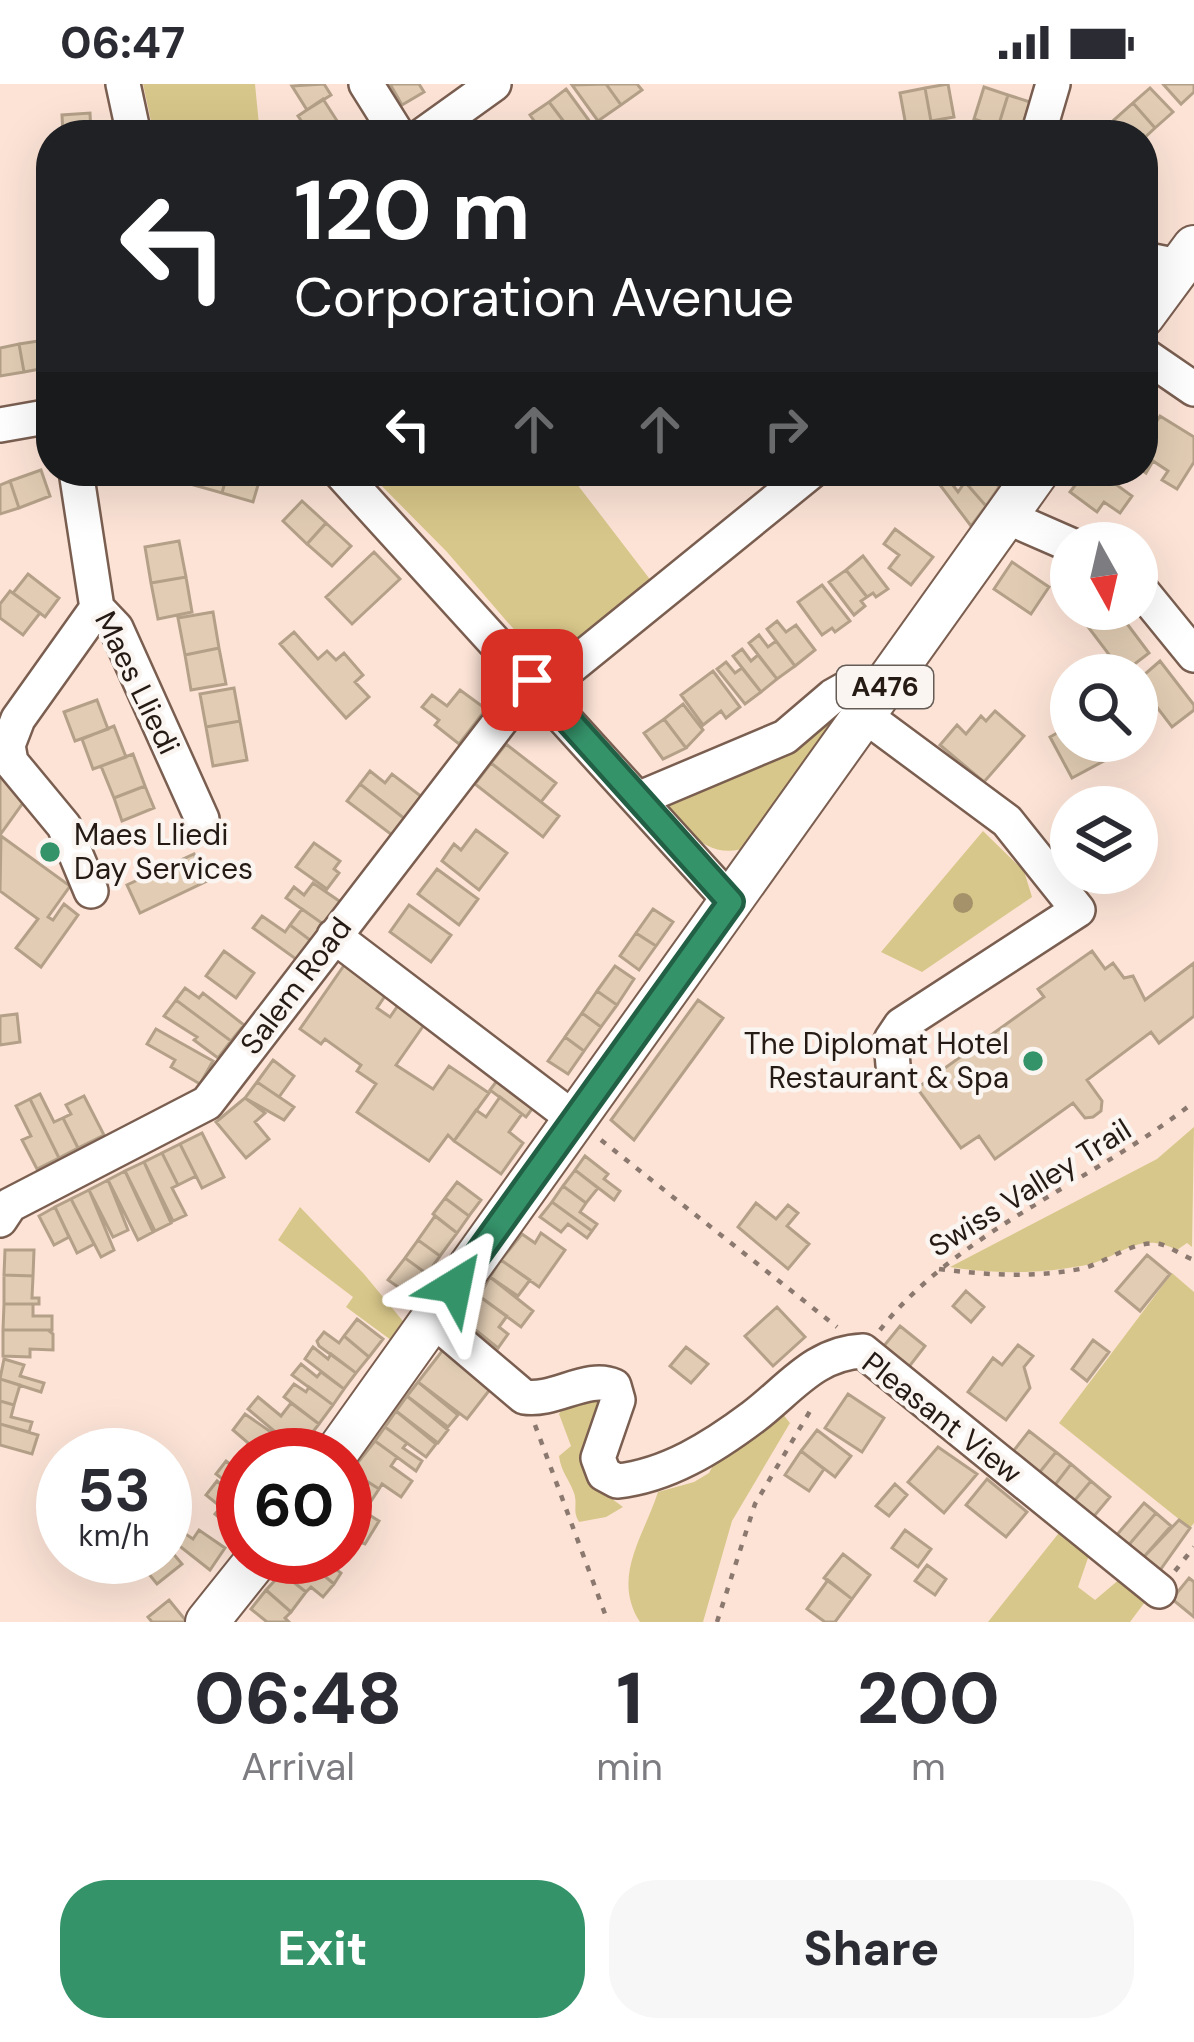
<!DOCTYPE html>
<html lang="en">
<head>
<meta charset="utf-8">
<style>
	body { margin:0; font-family:"DM Sans",sans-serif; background:#f7f7f7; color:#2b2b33; height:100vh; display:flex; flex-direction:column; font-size:45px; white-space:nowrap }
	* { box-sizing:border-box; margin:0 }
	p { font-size:39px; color:#7c7c81 }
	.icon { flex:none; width:66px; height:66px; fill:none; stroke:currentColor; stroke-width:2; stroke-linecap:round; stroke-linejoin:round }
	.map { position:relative; height:1538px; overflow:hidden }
	.sheet { display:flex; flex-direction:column; background:#fff; flex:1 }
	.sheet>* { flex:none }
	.top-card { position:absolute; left:36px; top:36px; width:1122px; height:366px; border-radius:48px; box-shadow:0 12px 48px #0002; background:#202124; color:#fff; overflow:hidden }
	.needle { width:78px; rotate:172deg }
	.buttons { position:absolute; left:1050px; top:438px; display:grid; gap:24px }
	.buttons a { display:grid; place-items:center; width:108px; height:108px; border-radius:50%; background:#fff; box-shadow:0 12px 48px #0002; font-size:60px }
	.speed { position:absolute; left:36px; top:1344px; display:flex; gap:24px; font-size:60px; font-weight:700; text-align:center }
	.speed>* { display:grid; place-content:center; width:156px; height:156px; border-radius:50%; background:#fff; box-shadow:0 12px 48px #0002; line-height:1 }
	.speed small { font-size:30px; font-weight:400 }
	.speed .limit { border:18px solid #d22; background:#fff; color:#111 }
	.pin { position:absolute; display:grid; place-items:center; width:102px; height:102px; color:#fff; margin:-51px; border-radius:24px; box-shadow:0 6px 18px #0006 }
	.me { position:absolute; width:132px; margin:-66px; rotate:35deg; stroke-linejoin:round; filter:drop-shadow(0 0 9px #0008) }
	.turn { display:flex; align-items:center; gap:42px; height:252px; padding:0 60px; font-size:54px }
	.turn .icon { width:156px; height:156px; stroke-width:2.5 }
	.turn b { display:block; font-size:84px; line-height:102px }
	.lanes { display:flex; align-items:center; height:114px; padding:0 60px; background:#0003; justify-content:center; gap:60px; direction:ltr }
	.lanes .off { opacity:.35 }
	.eta { display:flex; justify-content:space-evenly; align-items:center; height:204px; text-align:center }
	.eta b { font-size:72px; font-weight:800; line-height:84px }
	.action { display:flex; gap:24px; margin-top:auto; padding:24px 60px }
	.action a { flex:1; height:138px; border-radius:48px; background:#35936a; color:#fff; font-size:48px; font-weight:800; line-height:138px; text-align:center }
	.action a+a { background:#f7f7f7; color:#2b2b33 }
	.status { display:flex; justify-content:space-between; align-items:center; height:84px; padding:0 60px; background:#fff; direction:ltr }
	.status svg { height:33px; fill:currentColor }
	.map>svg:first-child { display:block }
	.green { fill:#d8c78a }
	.building { fill:#e2cdb4; stroke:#b4a088; stroke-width:3 }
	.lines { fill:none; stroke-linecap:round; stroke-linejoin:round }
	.minor-casing { stroke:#7a5f51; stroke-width:38 }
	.major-casing { stroke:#7a5f51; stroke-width:46 }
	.path { stroke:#8b7970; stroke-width:4.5; stroke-dasharray:6 9; stroke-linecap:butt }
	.minor { stroke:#fff; stroke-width:33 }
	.major { stroke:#fff; stroke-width:42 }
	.tree { fill:#a5926a }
	.route-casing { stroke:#226045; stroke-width:30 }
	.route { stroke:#35936a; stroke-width:21 }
	.poi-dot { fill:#35936a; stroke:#fbf5f1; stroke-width:4.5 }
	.labels { text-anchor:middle; stroke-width:9; stroke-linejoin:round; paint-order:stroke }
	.shield { fill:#fbf5f1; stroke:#655c56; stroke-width:3 }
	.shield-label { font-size:27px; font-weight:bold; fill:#251a14 }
	.street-label { font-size:30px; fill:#251a14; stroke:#fbf5f1 }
	.poi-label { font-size:30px; fill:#251a14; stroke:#fbf5f1; text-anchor:start }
</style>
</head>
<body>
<div class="status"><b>06:47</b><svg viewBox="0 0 49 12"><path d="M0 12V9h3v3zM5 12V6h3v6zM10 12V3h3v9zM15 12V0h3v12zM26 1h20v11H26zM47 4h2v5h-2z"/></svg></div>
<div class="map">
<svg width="1194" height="1538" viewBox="0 0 1194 1538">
	<rect width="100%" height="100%" fill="#fce3d6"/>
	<path class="green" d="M143 0H255L260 51H154Z
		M367 387H567L652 498 549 586 447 468Z
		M846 623 752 761C707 782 684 741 653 713Z
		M983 747 1024 787 1032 813 922 888 881 868Z
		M1194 1043 1192 1163 1187 1159 1177 1166C1137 1145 1119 1176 1081 1182 1037 1190 994 1190 950 1183L1157 1075Z
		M300 1123 364 1190 407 1242 395 1259 346 1223 353 1213 278 1156Z
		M1172 1189 1194 1208V1439L1190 1444 1059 1339Z
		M598 1314 602 1317 596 1403 623 1423 606 1433 579 1438C572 1426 578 1421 574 1409 569 1395 561 1388 559 1372L571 1362 559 1330 563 1324Z
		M781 1328 790 1339 732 1437 703 1538H640C611 1493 644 1452 658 1408L694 1398 709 1389 717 1374Z
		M1062 1445 1089 1471 1078 1503 1095 1516 1121 1494 1148 1514 1130 1538H988Z"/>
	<path class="building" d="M324 0 331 11 307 26 292 2Z
		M390 0H419L424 8 402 21Z
		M606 0 621 21 598 37 572 1Z
		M606 0H637L642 6 621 21Z
		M948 0 954 33 931 37 925 4Z
		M1163 0H1194V8L1181 20Z
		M984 3 1008 11 998 43 974 35Z
		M925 4 931 37 906 42 900 9Z
		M1150 4 1173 28 1155 44 1133 19Z
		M566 5 593 42 580 51H574L549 18Z
		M1008 11 1030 18 1020 50 998 43Z
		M323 15 343 46 336 51H311L298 32Z
		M549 18 574 51H544L530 31Z
		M1133 19 1155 44 1143 55V51H1127L1114 36Z
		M90 29 91 51H63L62 31Z
		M51 255V283L24 288 19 260Z
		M19 260 24 288 0 292V264Z
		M1160 332 1194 353V378L1177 405 1162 396 1168 387 1153 377 1146 389 1143 387V359Z
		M41 386 50 412 19 424 10 397Z
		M117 387H150V400H116Z
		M150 387H183V400H150Z
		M193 387H228L222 409 190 400Z
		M228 387 261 391 253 418 222 409Z
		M973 387H988L999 403 986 422 965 398Z
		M1086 387H1123L1114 399 1132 412 1120 429 1104 418 1097 428 1070 408Z
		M943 388 958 408 965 398 986 422 971 442 934 393Z
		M10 397 19 424 0 430V401Z
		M302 417 326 439 307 460 283 437Z
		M326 439 351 462 332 482 307 460Z
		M895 445 933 473 911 501 889 484 899 471 884 460Z
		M179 457 186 493 151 499 145 463Z
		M374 468 400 495 352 540 326 513Z
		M863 472 888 505 876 513 873 509 867 513 846 486Z
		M1012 478 1049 503 1031 530 994 505Z
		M846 486 867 513 861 517 865 522 854 531 829 498Z
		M28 490 59 514 45 533 13 509Z
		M186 493 192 528 158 535 151 499Z
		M822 501 850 537 835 548 832 544 822 551 798 518Z
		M10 507 40 529 23 551 0 534V520Z
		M1086 525H1116L1149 569 1123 589 1079 531Z
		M213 528 219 564 185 571 178 534Z
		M777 537 786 548 796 541 815 566 795 582 767 545Z
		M294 548 318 575 327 567 336 576 344 569 363 591 355 598 369 613 346 634 280 560Z
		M759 551 768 563 776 557 795 582 777 595 749 559Z
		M219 564 226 600 191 606 185 571Z
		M742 565 751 577 758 571 777 595 761 608 733 572Z
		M1160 577 1194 621V626L1172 643 1137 597Z
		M726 578 735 589 742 584 761 608 745 620 717 585Z
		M713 587 740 623 726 634 721 627 703 641 681 611Z
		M234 604 240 637 206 643 200 610Z
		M460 606 486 625 459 660 435 641 439 636 422 623 432 611 447 622Z
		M97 616 108 645 75 657 64 628Z
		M683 620 703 646 686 664 664 635Z
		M995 627 1024 652 984 698 940 661 957 641 966 650 981 632 986 637Z
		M664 635 686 664 663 675 644 649Z
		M240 637 247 676 213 682 206 643Z
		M1071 641V657H1108L1115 671 1072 694 1050 653Z
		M114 642 126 673 93 685 82 655Z
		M506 660 556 699 541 718 491 679Z
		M133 670 145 702 114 714 101 682Z
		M491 679 559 732 543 753 475 700Z
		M370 687 385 699 392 690 422 713 405 735 360 700Z
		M4 690 30 709 0 751V696Z
		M360 700 405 735 392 751 347 717Z
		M145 702 154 724 122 737 114 714Z
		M476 746 507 769 479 806 442 777 454 760 461 766Z
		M1 752 70 802 48 833 53 836 64 820 78 831 41 883 16 864 38 835 0 807Z
		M314 759 340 777 334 785 339 789 327 805 296 783Z
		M194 770 207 797 140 829 127 801Z
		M437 785 478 815 459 841 418 810Z
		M313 799 342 819 326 842 286 814 294 803 304 811Z
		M409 821 451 851 431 878 390 848Z
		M302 825 326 842 314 859 290 841Z
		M653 825 673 838 656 862 636 849Z
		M262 832 285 848 290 841 314 859 300 878 253 844Z
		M636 849 656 862 639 886 620 872Z
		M224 867 254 889 236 914 206 892Z
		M1092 867 1105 885 1113 879 1124 894 1133 892 1145 916 1194 879V932L1159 959 1151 948 1087 996 1102 1017 1101 1027 1093 1033 1085 1034 1073 1019 995 1075 979 1052 961 1064 917 1004 1044 913 1038 905Z
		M345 880 387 909 377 924 390 933 399 920 426 938 396 981 433 1005 449 982 489 1009 454 1057 448 1051 429 1077 357 1028 376 1000 357 987 361 981 325 955 321 960 300 945Z
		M615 882 634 895 617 921 597 907Z
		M185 904 199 914 203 909 244 941 231 957 176 916Z
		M597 907 617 921 601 943 582 929Z
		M176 916 231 957 218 974 194 956 197 953 164 932Z
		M698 916 723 934 634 1056 611 1036Z
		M582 929 601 943 584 967 565 953Z
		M17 930 20 958 0 961V932Z
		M156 945 213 977 200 1000 171 983 175 976 147 960Z
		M565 953 584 967 568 990 548 977Z
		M273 976 294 992 279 1013 257 998Z
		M502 990 538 1017 526 1033 490 1006Z
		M257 998 294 1023 284 1036 245 1014Z
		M40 1010 54 1038 63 1034 78 1064 59 1074 30 1015Z
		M84 1012 104 1051 78 1064 63 1034 71 1030 66 1021Z
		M500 1013 522 1030 509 1048 523 1059 501 1090 454 1057 476 1026 486 1033Z
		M245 1014 265 1029 255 1038 269 1055 246 1074 216 1038Z
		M30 1015 59 1074 37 1085 22 1056 31 1052 16 1022Z
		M202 1049 224 1093 202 1104 180 1060Z
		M180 1060 196 1092 178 1101 162 1069Z
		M162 1069 178 1101 172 1104 186 1131 173 1137 144 1078Z
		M585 1072 608 1090 604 1095 620 1107 614 1116 575 1086Z
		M144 1078 171 1139 155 1147 125 1087Z
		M575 1086 598 1104 586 1119 563 1102Z
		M125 1087 153 1148 138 1156 108 1096Z
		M108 1096 128 1146 113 1153 89 1106Z
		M457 1098 481 1116 469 1132 445 1114Z
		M563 1102 586 1119 580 1128 597 1140 592 1147 552 1118Z
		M89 1106 114 1166 101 1173 71 1115Z
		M445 1114 469 1132 457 1149 433 1130Z
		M71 1115 94 1160 77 1169 55 1123Z
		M552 1118 592 1147 587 1154 568 1140 561 1148 540 1133Z
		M756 1119 776 1135 788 1121 798 1129 787 1142 809 1160 788 1185 738 1143Z
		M55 1123 69 1153 54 1161 39 1132Z
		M435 1132 457 1149 440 1172 418 1156Z
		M541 1149 565 1166 539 1203 501 1176 522 1150 535 1159Z
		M418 1156 440 1172 427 1190 405 1174Z
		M5 1166H34L33 1192 4 1191Z
		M1147 1171 1170 1190 1140 1227 1116 1207Z
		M405 1174 427 1190 411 1212 388 1196Z
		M501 1176 530 1196 518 1212 490 1193Z
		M4 1191 33 1192 32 1214H39V1220H4Z
		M490 1193 533 1227 521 1243 479 1212Z
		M966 1207 984 1223 971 1238 953 1222Z
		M479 1212 507 1232 499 1243 508 1250 498 1264 463 1236Z
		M4 1220H33V1232H52V1246H3Z
		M777 1223 805 1253 773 1282 745 1252Z
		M357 1235 383 1255 369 1273 344 1252Z
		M900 1242 925 1262 905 1288 879 1268Z
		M3 1246H48L53 1250V1266L30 1265V1273L3 1272Z
		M324 1248 339 1259 344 1252 369 1273 356 1289 319 1262 317 1257Z
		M1093 1256 1109 1268 1087 1297 1072 1285Z
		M1018 1261 1033 1272 1024 1283 1030 1304 1006 1336 968 1308 993 1274 1002 1281Z
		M446 1262 495 1299 467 1335 418 1298Z
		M313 1263 328 1275 331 1270 356 1289 344 1305 305 1275Z
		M686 1263 708 1280 691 1299 670 1282Z
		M4 1275 24 1281 20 1292 44 1299 41 1308 0 1295Z
		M301 1280 317 1293 321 1288 344 1305 333 1321 292 1291Z
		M0 1295 20 1301 14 1321 0 1317Z
		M418 1298 458 1331 448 1343 407 1312Z
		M294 1300 306 1308 309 1303 333 1321 319 1340 284 1313Z
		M848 1310 884 1334 862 1368 825 1344Z
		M407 1312 448 1346 438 1359 396 1327Z
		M258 1313 281 1332 291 1319 319 1340 298 1367 248 1325Z
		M0 1317 14 1321 11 1333 32 1338 29 1348 0 1340Z
		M396 1327 436 1360 426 1373 385 1343Z
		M245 1330 298 1367 294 1371H262L233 1346Z
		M0 1340 38 1351 32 1370 0 1361Z
		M385 1343 407 1359 403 1364 422 1377 416 1387 375 1357Z
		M817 1346 851 1372 835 1393 801 1367Z
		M1029 1347 1056 1368 1035 1394 1008 1374Z
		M375 1357 397 1373 391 1382 412 1397 401 1413 382 1400 379 1405 351 1387Z
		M938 1363 977 1390 944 1429 908 1398Z
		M801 1367 824 1385 809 1407 785 1391Z
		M1056 1368 1071 1380 1051 1406 1035 1394Z
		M226 1377 243 1390V1419L231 1408 234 1404 216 1390Z
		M1071 1380 1091 1397 1070 1422 1051 1406Z
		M351 1387 379 1405 364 1428 345 1416V1397Z
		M987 1395 1027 1428 1006 1453 966 1421Z
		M217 1397 243 1419V1439L236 1448 215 1430 221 1423 206 1411Z
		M1091 1397 1110 1413 1090 1437 1070 1422Z
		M895 1400 907 1411 889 1432 876 1422Z
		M345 1416 379 1437 365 1460 345 1453Z
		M1144 1419 1156 1429 1127 1463 1115 1453Z
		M1156 1429 1171 1442 1142 1475 1127 1463Z
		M1179 1436 1190 1444 1158 1489 1142 1475Z
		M175 1443 193 1455 199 1446 225 1464 210 1486 168 1453Z
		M905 1446 931 1465 918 1483 892 1464Z
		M165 1460 182 1480 157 1500 135 1473H165Z
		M843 1470 870 1491 852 1515 824 1494Z
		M295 1473H302L334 1500 323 1513 311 1503 306 1508 282 1489Z
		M302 1473H332L328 1479 341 1489 334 1500Z
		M927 1481 946 1495 935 1511 915 1497Z
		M282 1489 306 1508 291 1528 266 1506Z
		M1189 1494 1194 1498V1533L1172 1515Z
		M828 1496 852 1515 835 1538H825L807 1525Z
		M266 1506 291 1528 285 1534 289 1538H267L251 1525Z
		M169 1516 187 1538H152L148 1533Z"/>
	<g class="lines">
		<g class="minor-casing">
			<path id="minor" d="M123 0 134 51
				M366 0 398 51
				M423 51 494 0
				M1038 51 1053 0
				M1143 175 1178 182
				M1143 270 1194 305
				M0 341 51 332
				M76 387 97 524 116 544 202 735
				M339 387 731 818
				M1007 433 1071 461
				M1137 501 1194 571
				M541 607 812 387
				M864 631 1007 737 1078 826 901 941 891 956 893 981
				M638 715 785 653 833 612 849 603 874 617
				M91 807 64 742 11 678 8 661 18 635 97 524
				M334 852 573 1034
				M0 1136 10 1121 207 1019 532 596
				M432 1235 524 1313C554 1318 588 1290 614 1302L618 1316 598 1374 604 1390 617 1397C667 1392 713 1363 753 1333 789 1306 814 1269 863 1267L1159 1507"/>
		</g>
		<g class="major-casing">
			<path id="major" d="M1143 232 1194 163
				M335 1371 1038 387
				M207 1538 259 1473"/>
		</g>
		<path class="path" d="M601 1056 837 1243
			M939 1185C987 1191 1032 1194 1080 1185 1105 1180 1133 1155 1160 1160 1171 1163 1183 1172 1194 1176
			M880 1246C956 1148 1096 1096 1194 1018
			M535 1341 608 1538
			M1175 1487 1194 1463
			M717 1538 755 1420 813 1322"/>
		<use href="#minor" class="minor"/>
		<use href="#major" class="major"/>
	</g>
	<circle class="tree" cx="963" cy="819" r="10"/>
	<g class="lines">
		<g class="route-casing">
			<path id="route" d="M455 1202 731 818 532 596"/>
		</g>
		<use href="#route" class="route"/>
	</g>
	<g class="poi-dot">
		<circle cx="50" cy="768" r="12"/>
		<circle cx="1033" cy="977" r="12"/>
	</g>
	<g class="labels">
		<rect class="shield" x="837" y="582" width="96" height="42" rx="9"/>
		<g class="shield-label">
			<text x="885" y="612">A476</text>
		</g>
		<g class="street-label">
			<text transform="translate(137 599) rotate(64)" y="10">Maes Lliedi</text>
			<text transform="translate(296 902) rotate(-53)" y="10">Salem Road</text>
			<text transform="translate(1030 1104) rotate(-32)" y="10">Swiss Valley Trail</text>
			<text transform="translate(942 1334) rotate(38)" y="10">Pleasant View</text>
		</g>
		<g class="poi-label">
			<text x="74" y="761">Maes Lliedi<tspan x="74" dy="34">Day Services</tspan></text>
			<text x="1009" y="970" text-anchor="end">The Diplomat Hotel<tspan x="1009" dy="34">Restaurant &amp; Spa</tspan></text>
		</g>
	</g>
</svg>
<div class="buttons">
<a><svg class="needle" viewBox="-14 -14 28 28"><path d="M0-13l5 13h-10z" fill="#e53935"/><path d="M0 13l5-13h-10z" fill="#7c7c81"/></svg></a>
<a><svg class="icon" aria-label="search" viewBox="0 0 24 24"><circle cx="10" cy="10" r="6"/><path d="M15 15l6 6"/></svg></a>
<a><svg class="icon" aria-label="layers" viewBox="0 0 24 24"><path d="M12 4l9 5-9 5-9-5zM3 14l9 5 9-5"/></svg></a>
</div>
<div class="speed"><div>53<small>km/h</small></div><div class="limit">60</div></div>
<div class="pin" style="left:532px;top:596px;background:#d93025"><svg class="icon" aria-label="arrive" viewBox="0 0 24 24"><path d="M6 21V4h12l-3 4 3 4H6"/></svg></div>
<svg class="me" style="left:455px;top:1202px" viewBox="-20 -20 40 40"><path d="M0-17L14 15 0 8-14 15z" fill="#35936a" stroke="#fff" stroke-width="4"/></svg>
<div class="top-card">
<div class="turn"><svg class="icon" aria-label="left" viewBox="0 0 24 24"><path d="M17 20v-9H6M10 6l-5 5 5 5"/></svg><div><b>120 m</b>Corporation Avenue</div></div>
<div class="lanes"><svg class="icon" aria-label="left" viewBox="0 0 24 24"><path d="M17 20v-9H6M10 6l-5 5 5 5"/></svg><svg class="icon off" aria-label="ahead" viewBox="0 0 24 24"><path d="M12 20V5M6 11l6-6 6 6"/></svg><svg class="icon off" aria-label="ahead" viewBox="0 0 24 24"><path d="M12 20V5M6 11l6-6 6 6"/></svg><svg class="icon off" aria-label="right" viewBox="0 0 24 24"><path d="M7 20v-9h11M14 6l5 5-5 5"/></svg></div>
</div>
</div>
<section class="sheet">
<div class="eta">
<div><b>06:48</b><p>Arrival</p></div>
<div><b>1</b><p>min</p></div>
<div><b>200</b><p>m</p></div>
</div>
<div class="action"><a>Exit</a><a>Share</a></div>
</section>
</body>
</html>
